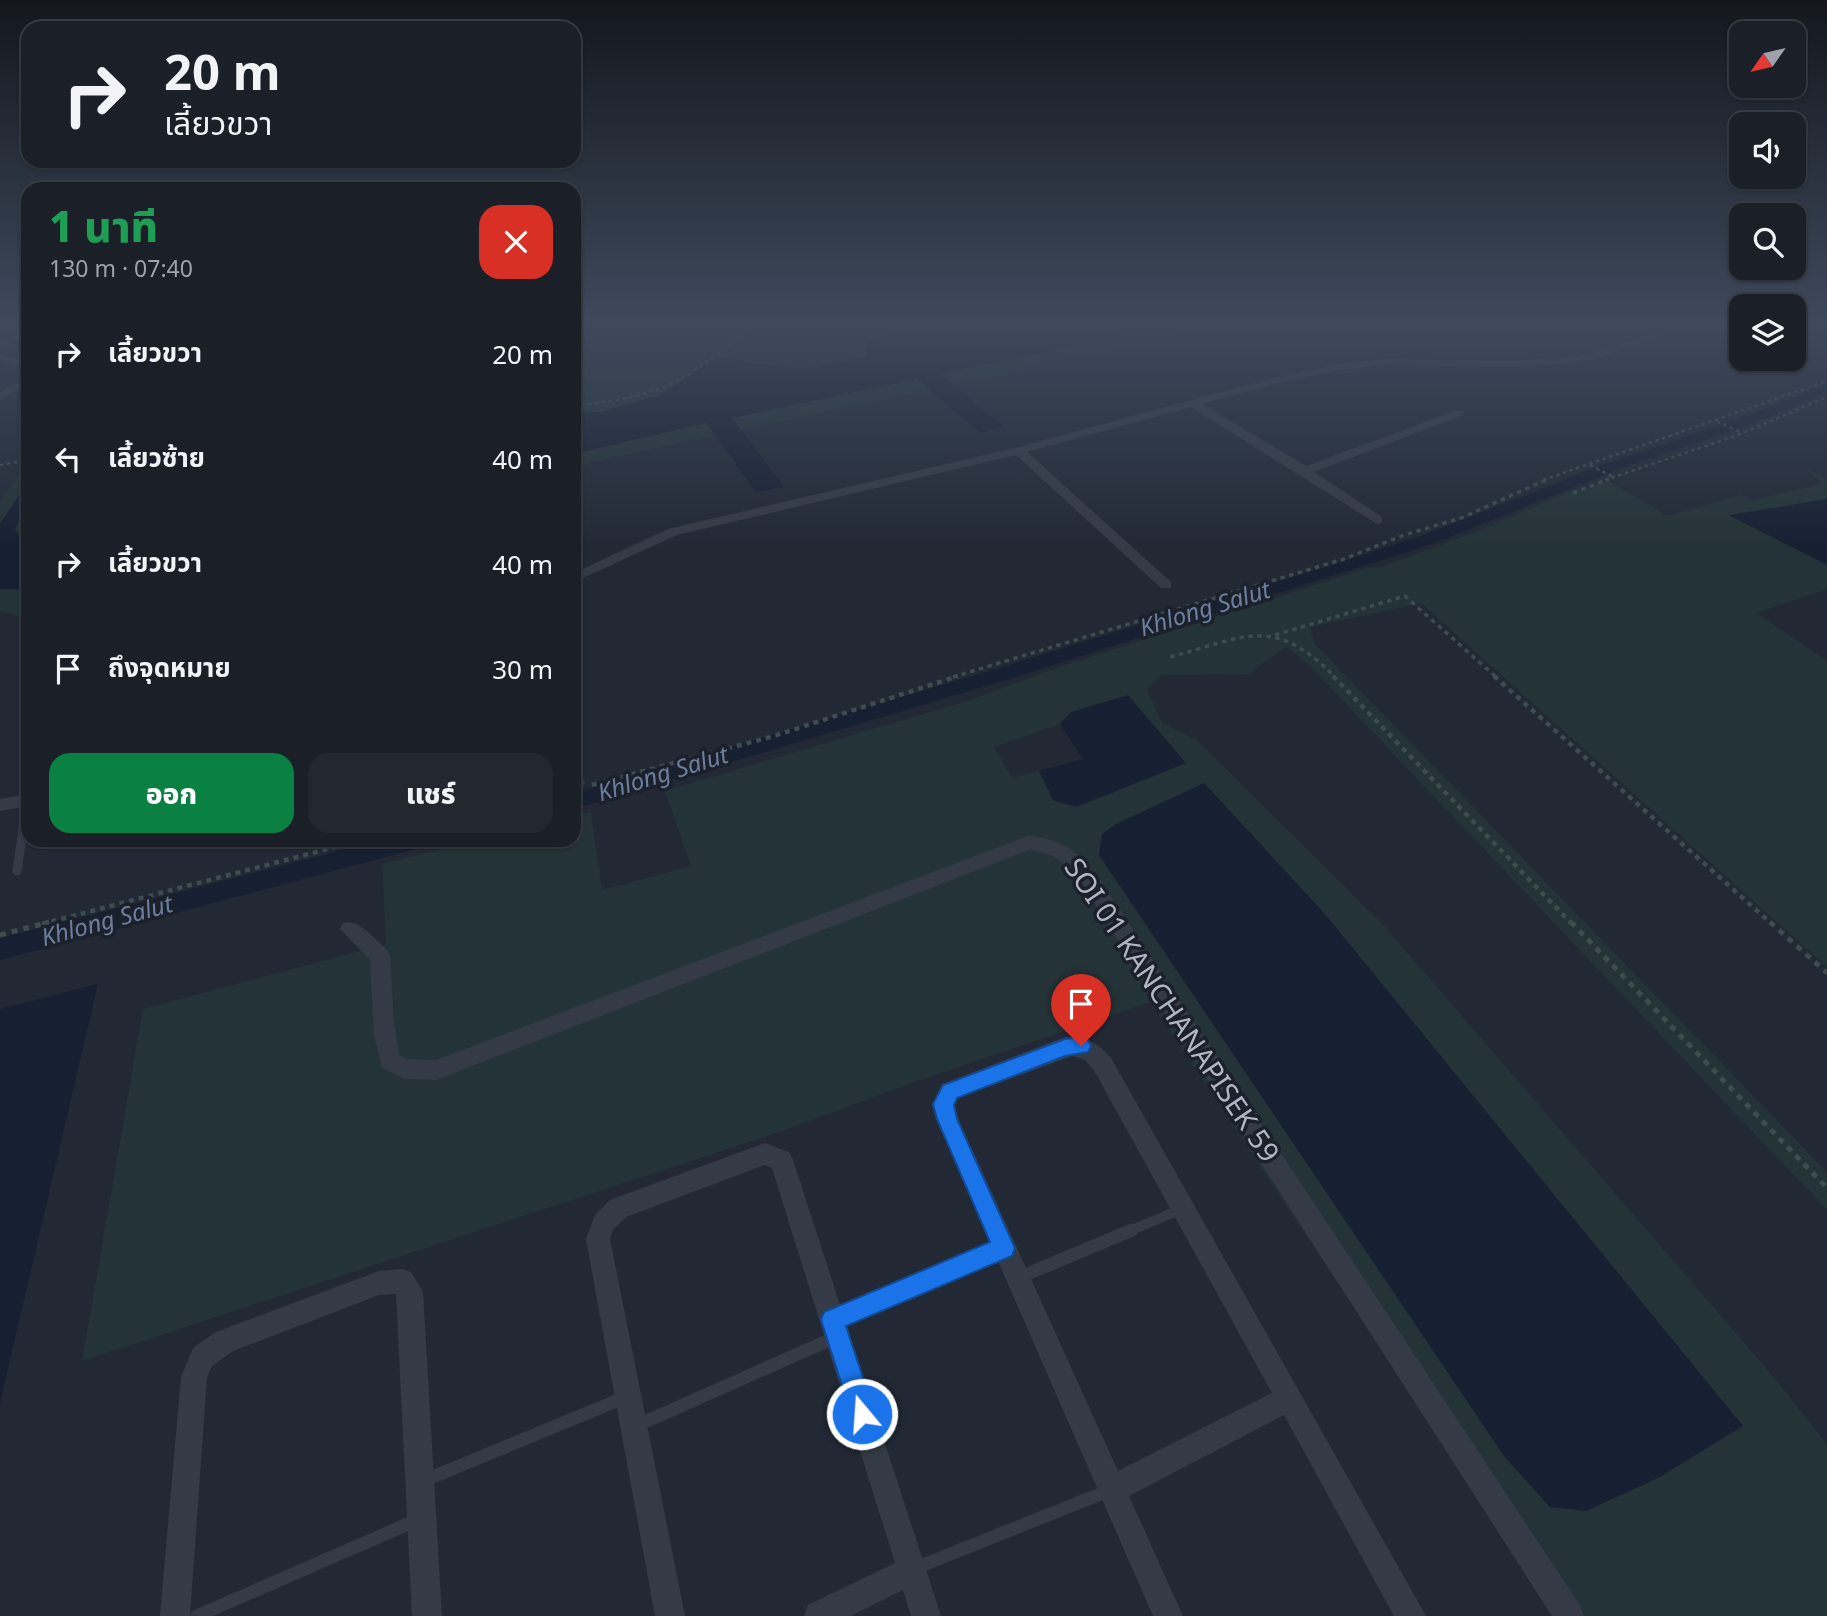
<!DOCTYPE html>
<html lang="th">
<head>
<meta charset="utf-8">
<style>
	body { margin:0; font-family:"Noto Sans","Noto Sans Thai",sans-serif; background:#232730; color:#f1f3f6; height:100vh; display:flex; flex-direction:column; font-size:26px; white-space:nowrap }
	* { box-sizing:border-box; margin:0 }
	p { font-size:23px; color:#9fa2a8 }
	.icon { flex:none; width:38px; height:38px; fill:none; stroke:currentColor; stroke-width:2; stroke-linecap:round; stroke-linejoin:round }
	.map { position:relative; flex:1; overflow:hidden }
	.details { position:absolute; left:21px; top:182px; width:560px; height:665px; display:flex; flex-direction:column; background:#1a1f28; border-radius:21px; box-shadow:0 2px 5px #0004,0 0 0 2px #383d45 }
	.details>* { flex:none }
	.guide { position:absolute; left:21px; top:21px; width:560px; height:147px; border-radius:21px; box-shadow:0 2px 5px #0004,0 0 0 2px #383d45; background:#1a1f28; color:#f1f3f6; overflow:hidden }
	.needle { width:46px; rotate:236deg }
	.buttons { position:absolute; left:1729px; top:21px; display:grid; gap:14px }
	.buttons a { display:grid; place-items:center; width:77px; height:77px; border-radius:14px; background:#1a1f28; box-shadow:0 2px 5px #0004,0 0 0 2px #383d45; font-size:35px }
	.pin { position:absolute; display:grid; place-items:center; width:60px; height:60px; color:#fff; margin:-72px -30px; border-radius:50% 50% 50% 0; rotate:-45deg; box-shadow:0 0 7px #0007 }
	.pin .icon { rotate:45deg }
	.me { position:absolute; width:77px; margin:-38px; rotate:342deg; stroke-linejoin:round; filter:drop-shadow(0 0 5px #0008) }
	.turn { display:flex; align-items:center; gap:24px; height:147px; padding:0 28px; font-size:32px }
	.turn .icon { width:91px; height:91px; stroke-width:2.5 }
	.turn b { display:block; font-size:49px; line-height:60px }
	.round { display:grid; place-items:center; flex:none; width:74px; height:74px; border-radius:21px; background:#232730 }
	.head { display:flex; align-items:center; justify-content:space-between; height:119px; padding:0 28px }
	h1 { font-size:42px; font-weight:800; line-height:52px; color:#1e9e55 }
	.button { display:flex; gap:14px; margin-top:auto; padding:14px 28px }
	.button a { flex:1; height:80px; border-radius:21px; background:#0b8043; color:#fff; font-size:28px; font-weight:800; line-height:80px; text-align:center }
	.button a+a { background:#232730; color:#f1f3f6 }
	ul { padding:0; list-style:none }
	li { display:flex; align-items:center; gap:21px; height:105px; padding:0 28px }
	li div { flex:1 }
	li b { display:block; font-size:26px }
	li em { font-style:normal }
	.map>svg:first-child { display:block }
	.green { fill:#243337; fill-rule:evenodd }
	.water { fill:#172032 }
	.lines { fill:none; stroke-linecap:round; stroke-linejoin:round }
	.canal { fill:#172032; fill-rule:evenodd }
	.path-far3 { stroke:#3c4c4f; stroke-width:2.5; stroke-dasharray:3.5 3.5; stroke-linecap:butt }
	.path-far2 { stroke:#3c4c4f; stroke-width:3.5; stroke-dasharray:4.5 4.5; stroke-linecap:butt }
	.path-far1 { stroke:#3c4c4f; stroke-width:4.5; stroke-dasharray:5 5; stroke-linecap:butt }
	.path { stroke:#3c4c4f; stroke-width:5; stroke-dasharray:6 6; stroke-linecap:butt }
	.lane-far2 { stroke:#353b46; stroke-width:9 }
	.lane-far1 { stroke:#353b46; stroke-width:10 }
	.lane { stroke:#353b46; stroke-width:13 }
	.street { fill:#353b46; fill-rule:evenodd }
	.route { fill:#1a73e8; stroke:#114b97; stroke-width:2 }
	.labels { text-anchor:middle; stroke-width:7; stroke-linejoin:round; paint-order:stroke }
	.water-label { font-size:24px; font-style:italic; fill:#6b7e9f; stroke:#1b202b }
	.near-street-label { font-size:28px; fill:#b0b6c3; stroke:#1b202b }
</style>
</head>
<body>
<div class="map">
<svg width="1827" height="1616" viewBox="0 0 1827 1616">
	<rect width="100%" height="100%" fill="#222935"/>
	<path class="green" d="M574 322H1313L1206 330 592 462 574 469Z
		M28 462V619L0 611V501Z
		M1803 467 1827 479V499L1730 516 1827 565V589L1757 613 1827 661V967L1421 603 1310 627 1314 643 1827 1172V1210L1308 664 1286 647 1248 674 1161 675 1147 689 1162 723 1197 740 1385 927 1772 1375 1827 1444V1616H1582L1452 1455 1151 1002 917 1081 782 1131 82 1361 143 1009 386 944 382 864 479 840H574V816L591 812 602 890 691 866 665 791 967 701 1062 666 1368 568 1381 567 1473 533 1570 492 1608 481 1668 516 1740 495 1753 500 1818 485 1821 481ZM1071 712 1172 749 1185 763 1094 800H1053L1039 771 1012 778 994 747 1060 724ZM1099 855 1742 1426 1658 1478 1586 1511 1550 1507 1504 1456Z"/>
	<path class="water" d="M894 322H1052C1062 329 1081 327 1093 322H1182L940 374 1003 426 980 433 917 379 732 418 784 487 756 492 706 423 574 454V413L601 412 660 395 716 358 805 370 867 356 865 344C874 336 887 341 896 333Z
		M28 481V502L15 529 28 550V590L0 589V524Z
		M1827 499V565L1729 515Z
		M1128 695 1186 763 1076 807 1053 800 1039 771 1083 759 1060 724 1071 712Z
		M1204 783 1325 914 1743 1426 1658 1478 1586 1511 1550 1507 1504 1456 1099 855 1102 834 1116 824Z
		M98 984 0 1403V1009Z"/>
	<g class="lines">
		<path class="canal" d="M1827 384V393L1749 425 1622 468 1435 543 1013 678 574 809V793L999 668 1344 561 1423 535 1610 462 1739 419Z
			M381 840H428L424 846 416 849 0 960V938Z"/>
		<path class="path-far3" d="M574 332 598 322
			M574 406C606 402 639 398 669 385 692 375 739 340 756 322
			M1717 421 1740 432
			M0 465 28 460
			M1590 465 1613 477
			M1543 480 1827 381
			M1605 480 1738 435 1827 397"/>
		<path class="path-far2" d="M1573 493 1609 479
			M1275 635 1405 596 1496 677
			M1170 657C1246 637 1273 614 1335 677
			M953 677 1344 559 1404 535 1461 518 1548 479"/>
		<path class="path-far1" d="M1333 676 1572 924
			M1494 676 1772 924
			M592 785 774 736 958 676
			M42 924 362 840"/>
		<path class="path" d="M1571 922 1827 1188
			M1770 922 1827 973
			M0 935 49 922"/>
		<path class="lane-far2" d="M17 871 27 801"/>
		<path class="lane-far1" d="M1127 1232 1182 1209"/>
		<path class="lane" d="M1020 1277 1132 1230
			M834 1319 1002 1249
			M638 1425 836 1337
			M423 1481 626 1397
			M913 1569 1108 1491
			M197 1616 417 1520"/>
		<path class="street" d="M1688 322H1701L1603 357 1575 363 1509 367 1386 365 1340 370 1275 384 1202 404 1306 466 1455 411H1463V415L1314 472 1382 517V523L1377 524 1191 407 1027 452 1171 582V588H1161L1016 455 677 535 574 582V573L668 529 1015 448 1273 378 1340 364 1386 359 1509 361 1575 357 1596 352Z
			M28 330V337L0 348V341Z
			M0 355 28 362V368L0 361Z
			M28 379V386L0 399V392Z
			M574 770 580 772 585 784 576 790Z
			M28 794V806L0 811V799Z
			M1028 836C1061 839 1078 850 1098 877L1580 1605 1584 1616H1552L1084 887C1069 865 1057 853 1029 850L436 1080 405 1079 382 1068 374 1035 370 960 340 929 343 923C359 918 375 940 387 950L390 956 394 1022 399 1055 407 1059 436 1060Z
			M1065 1037C1084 1036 1099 1043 1111 1058L1426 1616H1394L1284 1415 1129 1496 1183 1616H1153L936 1119 932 1104 942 1084ZM1072 1056 1084 1059 1095 1072 1272 1393 1118 1471 958 1118 954 1105 958 1098Z
			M765 1143 789 1152 793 1160 941 1616H911L903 1590 851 1616H804L808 1605 895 1563 772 1168 765 1165 626 1217 613 1230 610 1239 685 1616H655L586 1239 595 1215 610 1200Z
			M402 1269 411 1272 423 1292 442 1616H412L396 1294 379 1295 233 1351 212 1366 207 1377 190 1616H160L181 1377 193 1348 216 1332 379 1271Z"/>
	</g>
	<linearGradient id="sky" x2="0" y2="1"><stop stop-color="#13171d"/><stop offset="0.59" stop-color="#3e495c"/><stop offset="1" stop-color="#3e495c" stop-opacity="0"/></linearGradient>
	<rect width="1827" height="548" fill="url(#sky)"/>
	<path class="route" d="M1081 1037 1088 1040 1091 1046 1088 1052 1065 1056 957 1098 954 1105 957 1119 1015 1248 1012 1256 846 1326 875 1414 871 1423 862 1426 854 1423 821 1320 824 1312 990 1242 937 1119 933 1104 943 1085 1065 1039Z"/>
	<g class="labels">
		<g class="water-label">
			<text transform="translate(1205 609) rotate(-17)" y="8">Khlong Salut</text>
			<text transform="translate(663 774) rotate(-17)" y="8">Khlong Salut</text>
			<text transform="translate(107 921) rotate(-15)" y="8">Khlong Salut</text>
		</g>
		<g class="near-street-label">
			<text transform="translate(1172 1010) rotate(56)" y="10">SOI 01 KANCHANAPISEK 59</text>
		</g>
	</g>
</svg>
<div class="buttons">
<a><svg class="needle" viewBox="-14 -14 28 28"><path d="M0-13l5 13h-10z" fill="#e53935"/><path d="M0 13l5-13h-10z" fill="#9fa2a8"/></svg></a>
<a><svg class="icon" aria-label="sound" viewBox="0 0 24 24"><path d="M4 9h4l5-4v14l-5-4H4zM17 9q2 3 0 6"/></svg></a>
<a><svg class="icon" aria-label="search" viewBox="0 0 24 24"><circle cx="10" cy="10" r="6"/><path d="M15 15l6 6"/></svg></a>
<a><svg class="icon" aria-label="layers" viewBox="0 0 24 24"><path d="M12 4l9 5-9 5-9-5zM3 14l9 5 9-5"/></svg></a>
</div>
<div class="pin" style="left:1081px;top:1046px;background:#d93025"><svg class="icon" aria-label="arrive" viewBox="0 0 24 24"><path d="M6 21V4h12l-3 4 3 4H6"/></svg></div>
<svg class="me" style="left:862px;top:1414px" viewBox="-20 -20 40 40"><circle r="17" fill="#1a73e8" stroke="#fff" stroke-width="3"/><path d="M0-11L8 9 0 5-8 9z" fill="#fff"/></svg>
<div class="guide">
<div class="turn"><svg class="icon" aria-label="right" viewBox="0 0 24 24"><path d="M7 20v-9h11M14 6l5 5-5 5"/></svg><div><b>20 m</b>เลี้ยวขวา</div></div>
</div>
<section class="details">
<div class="head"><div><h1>1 นาที</h1><p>130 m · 07:40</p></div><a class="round" style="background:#d93025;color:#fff"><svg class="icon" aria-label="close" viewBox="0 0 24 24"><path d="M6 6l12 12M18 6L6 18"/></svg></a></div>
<ul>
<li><svg class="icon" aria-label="right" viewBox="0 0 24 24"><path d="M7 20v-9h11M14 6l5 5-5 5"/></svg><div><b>เลี้ยวขวา</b></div><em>20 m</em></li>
<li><svg class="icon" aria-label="left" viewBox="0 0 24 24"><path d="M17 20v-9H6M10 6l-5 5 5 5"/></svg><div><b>เลี้ยวซ้าย</b></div><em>40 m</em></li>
<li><svg class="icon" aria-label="right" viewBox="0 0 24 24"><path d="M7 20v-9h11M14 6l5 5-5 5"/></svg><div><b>เลี้ยวขวา</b></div><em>40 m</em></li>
<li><svg class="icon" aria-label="arrive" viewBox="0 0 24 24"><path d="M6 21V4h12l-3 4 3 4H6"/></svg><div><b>ถึงจุดหมาย</b></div><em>30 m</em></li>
</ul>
<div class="button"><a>ออก</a><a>แชร์</a></div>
</section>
</div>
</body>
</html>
